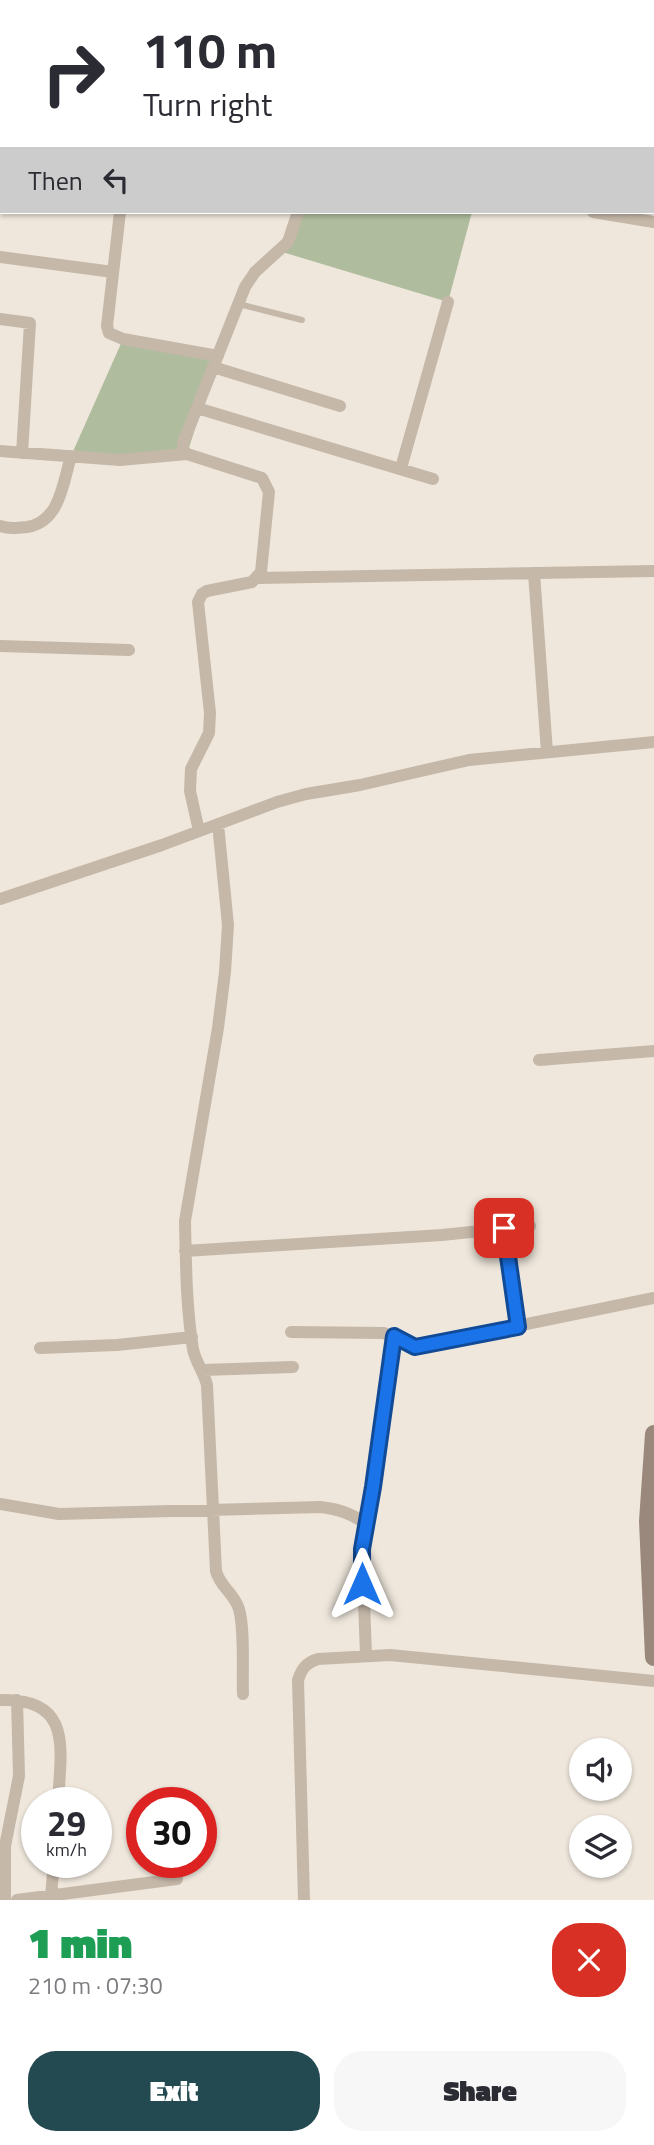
<!DOCTYPE html>
<html lang="en">
<head>
<meta charset="utf-8">
<style>
	body { margin:0; font-family:"Titillium Web",sans-serif; background:#f7f7f7; color:#2b2b33; height:100vh; display:flex; flex-direction:column; font-size:26px; white-space:nowrap }
	* { box-sizing:border-box; margin:0 }
	p { font-size:23px; color:#7c7c81 }
	.icon { flex:none; width:38px; height:38px; fill:none; stroke:currentColor; stroke-width:2; stroke-linecap:round; stroke-linejoin:round }
	.map { position:relative; height:1900px; overflow:hidden }
	.drawer { display:flex; flex-direction:column; background:#fff; flex:1 }
	.drawer>* { flex:none }
	.banner { position:absolute; left:0px; top:0px; width:654px; height:214px; box-shadow:0 2px 5px #0004; background:#fff; color:#2b2b33; overflow:hidden }
	.fabs { position:absolute; left:569px; top:1738px; display:grid; gap:14px }
	.fabs a { display:grid; place-items:center; width:63px; height:63px; border-radius:50%; background:#fff; box-shadow:0 2px 5px #0004; font-size:35px }
	.speed { position:absolute; left:21px; top:1787px; display:flex; gap:14px; font-size:35px; font-weight:700; text-align:center }
	.speed>* { display:grid; place-content:center; width:91px; height:91px; border-radius:50%; background:#fff; box-shadow:0 2px 5px #0004; line-height:1 }
	.speed small { font-size:18px; font-weight:400 }
	.speed .limit { border:10px solid #d22; background:#fff; color:#111 }
	.pin { position:absolute; display:grid; place-items:center; width:60px; height:60px; color:#fff; margin:-30px; border-radius:14px; box-shadow:0 4px 10px #0006 }
	.me { position:absolute; width:77px; margin:-38px; rotate:0deg; stroke-linejoin:round; filter:drop-shadow(0 0 5px #0008) }
	.turn { display:flex; align-items:center; gap:24px; height:147px; padding:0 28px; font-size:32px }
	.turn .icon { width:91px; height:91px; stroke-width:2.5 }
	.turn b { display:block; font-size:49px; line-height:60px }
	.then { display:flex; align-items:center; height:66px; padding:0 28px; background:#0003; gap:14px; font-size:26px }
	.round { display:grid; place-items:center; flex:none; width:74px; height:74px; border-radius:28px; background:#f7f7f7 }
	.headline { display:flex; align-items:center; justify-content:space-between; height:119px; padding:0 28px }
	h1 { font-size:42px; font-weight:800; line-height:52px; color:#1e9e55 }
	.primary-button { display:flex; gap:14px; margin-top:auto; padding:14px 28px }
	.primary-button a { flex:1; height:80px; border-radius:28px; background:#224a50; color:#fff; font-size:28px; font-weight:800; line-height:80px; text-align:center }
	.primary-button a+a { background:#f7f7f7; color:#2b2b33 }
	.map>svg:first-child { display:block }
	.green { fill:#afbc9d }
	.lines { fill:none; stroke-linecap:round; stroke-linejoin:round }
	.lane { stroke:#c5b8a9; stroke-width:6 }
	.street { stroke:#c5b8a9; stroke-width:12 }
	.secondary { stroke:#99887b; stroke-width:18 }
	.route-casing { stroke:#114b97; stroke-width:18 }
	.route { stroke:#1a73e8; stroke-width:12 }
</style>
</head>
<body>
<div class="map">
<svg width="654" height="1900" viewBox="0 0 654 1900">
	<rect width="100%" height="100%" fill="#efe7dc"/>
	<path class="green" d="M295 212H472L448 302 279 251Z
		M123 339 218 356 187 454 71 456Z"/>
	<g class="lines">
		<path class="lane" d="M239 304 302 320"/>
		<path class="street" d="M159 2V0
			M591 2 592 0
			M0 32H2
			M120 212 107 326 109 333 123 339 218 356
			M593 212 654 222
			M0 257 113 272
			M0 319 30 323 22 453
			M213 367 340 406
			M197 408 433 479
			M0 451 120 460 187 454
			M401 468 448 302
			M0 526C10 529 17 528 27 527 60 522 63 483 71 456
			M534 573 547 752
			M258 578 654 571
			M0 646 129 650
			M218 824 228 925 225 972 218 1028 185 1221C186 1262 186 1307 193 1349 195 1361 204 1372 207 1385L216 1571C220 1587 234 1593 239 1609 245 1631 242 1670 243 1694
			M199 831 190 791 191 769 209 733 210 713 198 602 202 594 207 591 252 582 261 572 269 492 262 478 187 454 183 449V443L245 287 255 272 288 242 298 212
			M0 899 162 845 277 802 306 794 360 785 469 760 654 742
			M539 1060 654 1051
			M504 1228 518 1327
			M185 1251 442 1235 530 1226
			M291 1332 384 1333 415 1347 654 1298
			M40 1348 117 1345 192 1337
			M203 1370 293 1367
			M0 1504 59 1514 320 1507C338 1509 350 1513 365 1523
			M366 1655 362 1549 373 1487 394 1336
			M0 1700C73 1698 61 1748 58 1802
			M51 1896 54 1862
			M5 1900V1846L19 1776 17 1700
			M17 1900 177 1879
			M304 1900 298 1680C302 1668 306 1663 318 1659L390 1655 654 1681"/>
		<path class="secondary" d="M654 1434 648 1521 654 1657"/>
	</g>
	<g class="lines">
		<g class="route-casing">
			<path id="route" d="M362 1584V1549L373 1487 394 1336 415 1347 518 1327 504 1228"/>
		</g>
		<use href="#route" class="route"/>
	</g>
</svg>
<div class="fabs">
<a><svg class="icon" aria-label="sound" viewBox="0 0 24 24"><path d="M4 9h4l5-4v14l-5-4H4zM17 9q2 3 0 6"/></svg></a>
<a><svg class="icon" aria-label="layers" viewBox="0 0 24 24"><path d="M12 4l9 5-9 5-9-5zM3 14l9 5 9-5"/></svg></a>
</div>
<div class="speed"><div>29<small>km/h</small></div><div class="limit">30</div></div>
<div class="pin" style="left:504px;top:1228px;background:#d93025"><svg class="icon" aria-label="arrive" viewBox="0 0 24 24"><path d="M6 21V4h12l-3 4 3 4H6"/></svg></div>
<svg class="me" style="left:362px;top:1584px" viewBox="-20 -20 40 40"><path d="M0-17L14 15 0 8-14 15z" fill="#1a73e8" stroke="#fff" stroke-width="4"/></svg>
<div class="banner">
<div class="turn"><svg class="icon" aria-label="right" viewBox="0 0 24 24"><path d="M7 20v-9h11M14 6l5 5-5 5"/></svg><div><b>110 m</b>Turn right</div></div>
<div class="then">Then<svg class="icon" aria-label="left" viewBox="0 0 24 24"><path d="M17 20v-9H6M10 6l-5 5 5 5"/></svg></div>
</div>
</div>
<section class="drawer">
<div class="headline"><div><h1>1 min</h1><p>210 m · 07:30</p></div><a class="round" style="background:#d93025;color:#fff"><svg class="icon" aria-label="close" viewBox="0 0 24 24"><path d="M6 6l12 12M18 6L6 18"/></svg></a></div>
<div class="primary-button"><a>Exit</a><a>Share</a></div>
</section>
</body>
</html>
